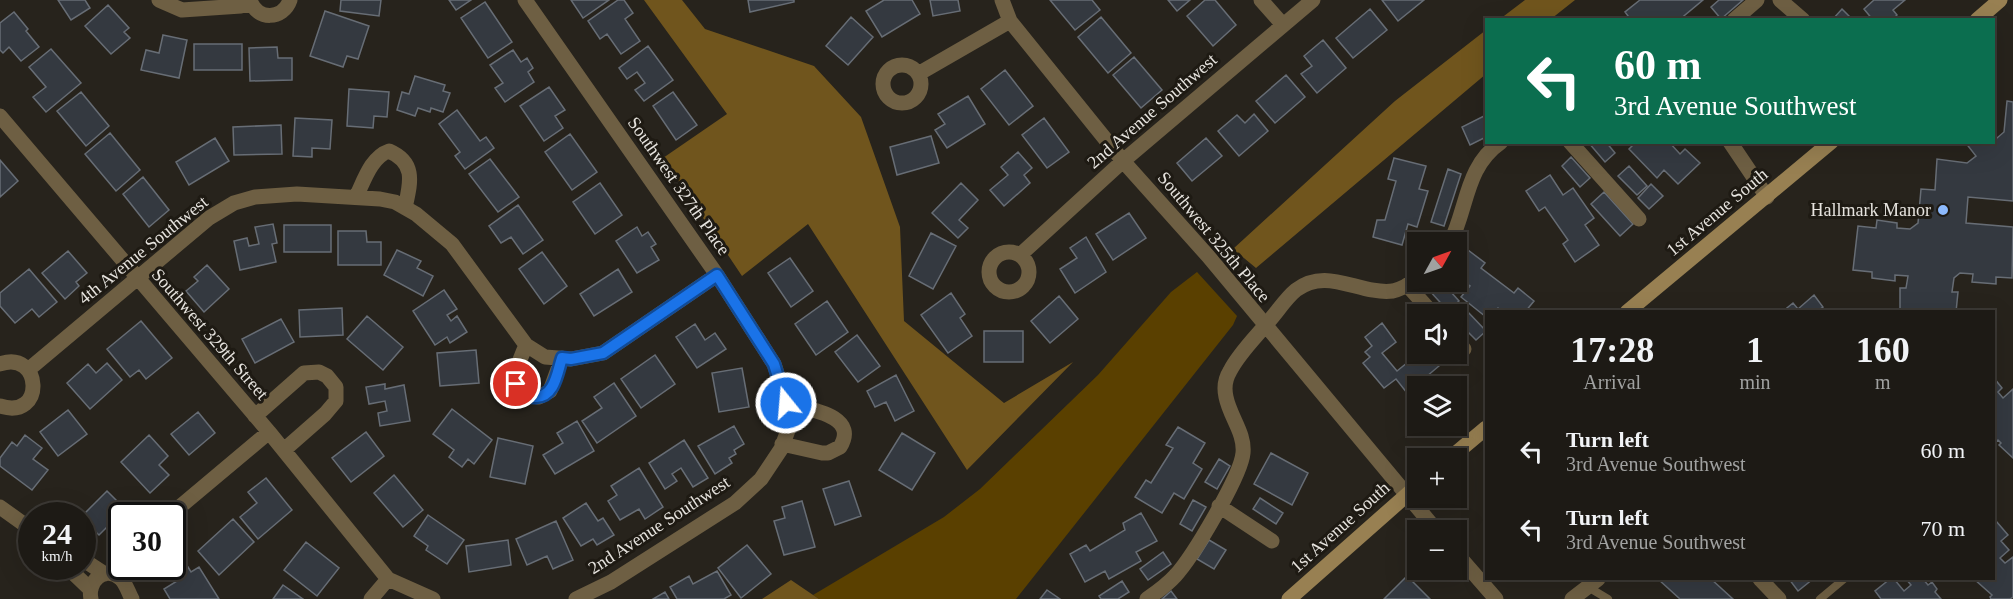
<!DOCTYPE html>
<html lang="en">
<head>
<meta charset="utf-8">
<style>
	body { margin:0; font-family:Georgia,serif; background:#25231e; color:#f1f3f6; height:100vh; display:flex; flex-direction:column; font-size:22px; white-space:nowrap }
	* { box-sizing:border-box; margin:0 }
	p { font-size:20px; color:#a0a1a0 }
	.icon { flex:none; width:33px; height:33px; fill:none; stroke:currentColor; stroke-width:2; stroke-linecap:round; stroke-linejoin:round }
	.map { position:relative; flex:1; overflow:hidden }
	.side { position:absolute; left:1485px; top:310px; width:510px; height:270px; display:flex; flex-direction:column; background:#1d1a15; border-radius:0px; box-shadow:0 6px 24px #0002,0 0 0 2px #3b3834 }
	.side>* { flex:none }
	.hud { position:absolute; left:1485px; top:18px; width:510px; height:126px; border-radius:0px; box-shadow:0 6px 24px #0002,0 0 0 2px #3b3834; background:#0b6e4f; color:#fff; overflow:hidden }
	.needle { width:39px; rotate:50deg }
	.buttons { position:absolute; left:1407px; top:232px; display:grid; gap:12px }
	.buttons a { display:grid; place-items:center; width:60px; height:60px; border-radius:0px; background:#1d1a15; box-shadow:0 6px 24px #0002,0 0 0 2px #3b3834; font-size:30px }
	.speed { position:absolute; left:18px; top:502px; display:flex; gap:12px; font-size:30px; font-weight:700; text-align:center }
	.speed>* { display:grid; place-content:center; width:78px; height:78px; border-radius:50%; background:#1d1a15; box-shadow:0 6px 24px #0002,0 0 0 2px #3b3834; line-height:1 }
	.speed small { font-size:15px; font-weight:400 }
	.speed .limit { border:3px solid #111; border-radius:9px; background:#fff; color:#111 }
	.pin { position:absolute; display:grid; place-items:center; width:51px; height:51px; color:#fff; margin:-26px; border:3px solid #fff; border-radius:50%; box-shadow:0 2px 6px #0007 }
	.me { position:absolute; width:66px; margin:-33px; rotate:343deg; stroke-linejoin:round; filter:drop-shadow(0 0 4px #0008) }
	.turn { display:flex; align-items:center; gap:21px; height:126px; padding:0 30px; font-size:27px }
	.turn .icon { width:78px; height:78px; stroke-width:2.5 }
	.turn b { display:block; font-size:42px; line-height:51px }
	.eta { display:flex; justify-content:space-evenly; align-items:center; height:102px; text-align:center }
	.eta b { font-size:36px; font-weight:600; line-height:42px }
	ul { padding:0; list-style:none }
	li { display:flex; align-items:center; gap:18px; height:78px; padding:0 30px }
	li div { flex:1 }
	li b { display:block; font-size:22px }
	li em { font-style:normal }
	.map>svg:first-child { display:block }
	.green { fill:#5a4000 }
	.forest { fill:#70551d }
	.building { fill:#343940; stroke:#676d75; stroke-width:1.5 }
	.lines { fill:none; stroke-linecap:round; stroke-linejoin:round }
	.service { stroke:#6e5f43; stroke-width:8 }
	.minor { stroke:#6e5f43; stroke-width:15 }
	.tertiary { stroke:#6e5f43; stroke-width:15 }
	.secondary { stroke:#988052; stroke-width:15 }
	.route-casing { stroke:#114b97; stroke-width:15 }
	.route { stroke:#1a73e8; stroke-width:10 }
	.poi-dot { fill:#8cb9fc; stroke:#1e1a13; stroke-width:2 }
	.labels { text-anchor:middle; stroke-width:6; stroke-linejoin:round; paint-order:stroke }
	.street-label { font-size:18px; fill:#e6e3de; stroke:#1e1a13 }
	.poi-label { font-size:18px; fill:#e6e3de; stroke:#1e1a13; text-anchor:end }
</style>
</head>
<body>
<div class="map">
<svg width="2013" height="599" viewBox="0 0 2013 599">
	<rect width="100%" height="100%" fill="#27231c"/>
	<path class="green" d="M1197 272 1237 316 1233 325 1016 599H819L813 595 944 517 980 489 1098 375 1171 292Z"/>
	<path class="forest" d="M644 0H682L705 29 814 66 861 117 900 227 904 321 1004 403 1073 362 967 470 808 224 742 276 663 158 727 114Z
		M1525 0H1575L1551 19H1500Z
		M1486 30V74L1256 268 1233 249 1395 101Z
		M791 580 819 599H762Z"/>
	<path class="building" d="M58 0H85L90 8 71 20Z
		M341 0H381L379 16 340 11Z
		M449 0H471L456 10Z
		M571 0H609L583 18Z
		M618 0H624L633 13 625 19 640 41 621 54 607 34 600 39 588 21Z
		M748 0H794V2L750 12Z
		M884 0H912L920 14 882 37 866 11Z
		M930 0H958L960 11 933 16Z
		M1050 0H1092L1100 10 1075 30Z
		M1168 0H1190L1177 11Z
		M1205 0H1215L1236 25 1213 46 1187 16Z
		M1382 0H1424L1398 21Z
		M1640 0H1703L1679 20H1631L1625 12Z
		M1719 0H1743L1721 19 1711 7Z
		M1874 0H1905L1893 10 1897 15 1892 20H1873L1864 9Z
		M485 2 512 42 488 58 461 18Z
		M108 5 129 28 124 32 130 38 111 54 85 26Z
		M1370 9 1387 30 1353 58 1336 38Z
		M1842 9 1853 20H1832Z
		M325 11 369 26 358 59 347 56 343 67 310 56Z
		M14 12 28 29 26 31 39 47 21 61 9 47 3 53 0 50V23Z
		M851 17 873 37 848 65 826 46Z
		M1101 17 1131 53 1108 73 1078 37Z
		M163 35 187 40 179 78 141 70 146 50 159 53Z
		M1323 40 1346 68 1317 93 1301 74 1312 66 1304 56Z
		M194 44H242V70H194Z
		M648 46 673 80 644 101 635 90 645 83 637 72 627 79 619 68Z
		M277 47 278 58H292V80L250 81 249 48Z
		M51 49 81 83 46 112 33 97 46 87 29 67Z
		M513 50 521 62 527 58 533 68 528 72 534 82 505 102 495 88 503 83 490 65Z
		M1134 57 1162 90 1141 108 1113 75Z
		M1005 70 1033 106 1009 125 981 89Z
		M1286 75 1305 97 1275 123 1256 101Z
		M415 76 445 85 443 91 450 93 443 112 431 108 430 112 418 108 415 116 397 110 402 92 409 94Z
		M549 87 565 110 555 116 563 128 544 141 520 106Z
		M349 89 389 92 387 117 374 116 373 128 347 126Z
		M81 92 109 126 86 146 57 111Z
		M673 92 697 125 676 140 653 106Z
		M968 96 985 124 947 148 935 130 945 124 938 114Z
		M2007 101 2013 102V201L1968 197 1966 223 2013 227 2012 278 1996 277V284L1972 282 1973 274 1960 273 1954 278 1952 292H1958L1956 312H1904V310H1900V288H1906L1908 276 1895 275V281L1872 278V272L1853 270 1858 226 1876 228 1877 220 1897 223V228L1910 229 1918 223 1921 189 1935 190 1937 159 1967 163 1976 156 1965 142H1994V134L1997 138 2004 132Z
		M457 110 480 141 486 137 494 148 465 169 455 156 460 152 439 124Z
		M1254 114 1268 131 1239 156 1218 131 1237 115 1245 123Z
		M1486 115V137L1470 145 1462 127Z
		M295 118 332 120 330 149 312 148V157L293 156Z
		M1044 118 1069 152 1047 168 1022 135Z
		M281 125 282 154 234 155 233 127Z
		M110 133 140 170 116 191 85 154Z
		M570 134 597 172 572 190 545 152Z
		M931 136 939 163 897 175 890 147Z
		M215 138 229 161 189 185 176 162Z
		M1206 138 1222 156 1192 181 1177 163Z
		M1588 142H1606L1615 153 1605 162Z
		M1669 142 1680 154 1685 149 1700 163 1678 184 1664 170 1657 178 1629 149 1636 142Z
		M1018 152 1032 168 1024 175 1030 183 1004 206 990 190 1008 175 1001 167Z
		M1571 157 1590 178 1580 187 1562 166Z
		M1394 158 1426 166 1419 189 1428 191 1417 227 1408 224 1402 245 1373 237 1377 220H1385L1396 181 1388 179Z
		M490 159 519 197 498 212 469 174Z
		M0 160 18 181 0 197Z
		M1629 166 1647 186 1637 195 1618 176Z
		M1448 169 1461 174 1444 226 1431 222Z
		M1550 175 1563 195 1573 188 1594 218 1585 225 1599 245 1575 262 1563 244 1568 240 1545 207 1539 211 1526 191Z
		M143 177 169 210 149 227 123 194Z
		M600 183 622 215 595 234 573 202Z
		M961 183 978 200 959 220 968 228 958 238 932 213Z
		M1651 184 1663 196 1649 209 1638 198Z
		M1604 192 1633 224 1620 236 1591 204Z
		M518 205 543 240 523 254 511 237 501 243 489 226Z
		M1129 213 1146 238 1113 260 1096 234Z
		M273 224 277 243 272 244 276 262 240 270 234 241 247 238 249 246 259 244 255 227Z
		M284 225H331V252H284Z
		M637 227 642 236 648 232 656 244 651 247 659 260 637 273 616 241Z
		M338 231H366L367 242H381V265H338Z
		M931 233 956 246 933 289 909 276Z
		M1086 237 1106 272 1075 293 1060 269 1077 258 1070 248Z
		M397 250 421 261 417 268 433 276 423 296 384 275Z
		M1468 250 1485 263 1481 268 1514 293 1518 288 1534 301 1525 312H1503L1498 308 1495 312H1486V317L1461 297 1470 286 1456 276V265Z
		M68 251 87 273 76 282 79 286 65 299 42 273Z
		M542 252 567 286 544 304 519 269Z
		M790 258 813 291 791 307 768 273Z
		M207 265 229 289 204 312 186 291 198 281 194 277Z
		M29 269 57 302 39 317 32 309 15 323 0 306V293Z
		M618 269 632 292 594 316 580 294Z
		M1438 282H1442L1459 301 1448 311 1429 290Z
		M444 290 457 309 447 315 451 321 457 316 467 332 450 343 447 337 435 345 413 311Z
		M951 293 965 314 960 318 972 336 948 353 921 315Z
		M1814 295 1823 307 1816 312H1782L1793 303 1798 309Z
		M1059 296 1078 319 1050 343 1031 321Z
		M827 301 848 332 816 355 795 324Z
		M342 308 343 335 300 337 299 310Z
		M1467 311 1486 331 1476 340 1457 321Z
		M367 316 403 347 383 370 347 339Z
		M281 319 294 342 255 363 242 339Z
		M141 321 172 358 146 379 139 370 130 377 107 349Z
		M1382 323 1396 342 1382 353 1397 371 1418 354H1429L1439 366 1407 393 1396 379 1384 388 1363 363 1370 357 1365 352 1372 346 1365 337Z
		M695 324 705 340 715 333 726 349 697 368 676 337Z
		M984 331H1023V362H984Z
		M857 335 880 366 858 382 835 352Z
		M476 350 479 383 440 386 437 353Z
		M655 355 675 384 641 408 621 379Z
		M107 363 122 380 90 409 67 383 88 364 96 373Z
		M742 368 749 407 719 412 712 373Z
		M896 375 914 411 895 421 886 402 875 407 867 391Z
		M1994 378 2002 388 1998 392 2003 398 2013 389V458L1999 445 2001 443 1998 440 1994 444Z
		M614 383 636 416 597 443 582 421 602 408 594 397Z
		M385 384V389L404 385 410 421 380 426 378 413 387 411 385 401 369 404 366 387Z
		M452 409 492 440 474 464 468 459 462 467 449 457 454 450 433 434Z
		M68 410 87 434 58 456 40 432Z
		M198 412 215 433 189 455 171 434Z
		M577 421 594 451 555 474 543 455 563 443 557 433Z
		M734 426 744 444 734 450 736 454 729 458 732 463 715 474 698 446Z
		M1178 427 1205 443 1193 463 1202 469 1184 499 1174 493 1162 513 1135 497 1146 480 1151 483 1173 448 1166 445Z
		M366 432 384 456 351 482 332 458Z
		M902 433 935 453 912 490 879 470Z
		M25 435 42 448 33 459 48 470 32 490 0 466V458L12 442 17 446Z
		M149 435 168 456 159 465 169 475 150 493 121 462Z
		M498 438 533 446 525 484 490 477Z
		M684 440 708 478 693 487 681 468 672 474 677 481 665 489 649 463Z
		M1271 453 1308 473 1292 505 1254 484Z
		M1219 459 1230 466 1217 489 1205 482Z
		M639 468 663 507 645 519 639 509 620 520 608 501 617 495 611 486Z
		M394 475 423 510 403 527 374 493Z
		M266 478 292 510 258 539 240 517 257 503 248 492Z
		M849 481 861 516 835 525 823 489Z
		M107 491 125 509 99 535 82 519V516Z
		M1260 498 1283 513 1276 524 1253 509Z
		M1193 500 1206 507 1192 531 1180 524Z
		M802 501 815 547 784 555 774 521 785 518 782 507Z
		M586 503 598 521 603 518 614 535 597 545 593 539 581 546 563 518Z
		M1141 513 1157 541 1136 552 1141 561 1109 579 1105 571 1085 582 1070 554 1086 545 1090 551 1125 530 1123 523Z
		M428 515 464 540 447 564 426 550 428 546 414 536Z
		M233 519 254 542 219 575 198 551Z
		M556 521 573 560 553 569 547 556 527 565 516 539Z
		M1996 521 2008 535 2001 541 2009 550 2000 558 2005 563 2013 557V597L2010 599H1991L1990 597 1992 595 1974 579H1994V523Z
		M508 540 511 565 469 572 466 546Z
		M1209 540 1226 550 1214 569 1197 559Z
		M306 542 339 568 317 596 284 570Z
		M747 545 771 574 741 598 718 568Z
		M1163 552 1171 564 1148 580 1140 569Z
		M188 567 191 572 199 567 219 599H170L164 589 182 578 179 572Z
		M717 571 731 595 724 599H677L670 587 689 576 693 584Z
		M1407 576 1430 599H1384Z
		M1658 579H1711L1733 599H1680Z
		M1789 579H1813L1798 591Z
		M1890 579H1894L1904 591 1911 585 1906 579H1923L1928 585 1932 582 1937 589 1935 592 1941 599H1881L1875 591Z
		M1122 581 1129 592 1118 599H1101L1099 596Z
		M283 585 303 599H273Z
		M1047 590 1060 599H1040Z
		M1171 591 1177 599H1162Z
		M665 592 669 599H653Z"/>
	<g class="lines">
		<path class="service" d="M1588 587 1608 599
			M1820 599 1844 579"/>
		<path class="minor" d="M159 0 182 10 241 6 251 4
			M250 0C257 21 283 20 290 0
			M525 0 717 275 774 364 787 403 790 425 781 449 761 479 735 503 611 582 576 599
			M1002 0 1010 21 1123 161 1208 256 1437 531
			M1261 0 1283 25
			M1780 0 1803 20
			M1734 20 1757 0
			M883 84a19 19 0 1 1 38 0a19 19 0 1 1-38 0Z
			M918 74 1010 21
			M0 116 269 432 388 579 433 599
			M1570 142 1639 219
			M1730 142 1767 197
			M356 197C364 181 371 157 389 151 417 163 410 184 405 208
			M1450 243C1468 207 1465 167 1501 142
			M989 272a20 20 0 1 1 40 0a20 20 0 1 1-40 0Z
			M1020 255 1123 161 1313 0
			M1407 285 1434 315
			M1456 341 1464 349
			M526 345C519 363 508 380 525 395L539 397 550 391 562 358
			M0 364C42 349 46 421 0 406
			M28 370 209 218 234 203 255 197 297 194 380 199 395 202 416 214 452 244 526 345 545 357 571 359 603 353 717 275
			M255 416 304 373 319 372 327 376 336 387V401L325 414 284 450
			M782 444 822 453H828L840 447C860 415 807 409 787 403
			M1219 506 1272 541
			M172 516 182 505 269 432
			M1456 553 1496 599
			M120 578 129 567
			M1760 579 1779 599
			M371 599 388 579
			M1147 599C1157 592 1167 585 1175 576 1192 558 1241 476 1243 453 1245 433 1230 417 1226 397 1224 388 1225 379 1230 371 1239 353 1256 337 1269 321 1278 311 1286 298 1296 290 1327 266 1359 295 1393 291 1402 289 1410 284 1418 279
			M1572 599 1598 579"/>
		<path class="tertiary" d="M0 507 32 530
			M82 559 105 574
			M67 567 90 589
			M91 599C87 582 104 565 120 578 126 583 128 592 132 599"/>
		<path class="secondary" d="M1977 20 2000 0
			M1627 312 1831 142
			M1449 459 1486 428
			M1289 599 1418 485"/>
	</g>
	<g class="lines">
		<g class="route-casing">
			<path id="route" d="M516 384C521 392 526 398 536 397 555 396 557 373 562 358L571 359 603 353 717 275 774 364 786 403"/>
		</g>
		<use href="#route" class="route"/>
	</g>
	<circle class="poi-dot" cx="1943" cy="210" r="6"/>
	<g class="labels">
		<g class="street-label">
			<text transform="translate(1152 111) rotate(-41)" y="6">2nd Avenue Southwest</text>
			<text transform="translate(679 186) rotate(55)" y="6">Southwest 327th Place</text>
			<text transform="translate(1717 212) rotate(-40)" y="6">1st Avenue South</text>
			<text transform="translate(1214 237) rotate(50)" y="6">Southwest 325th Place</text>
			<text transform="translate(143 250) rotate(-39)" y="6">4th Avenue Southwest</text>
			<text transform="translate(210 334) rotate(49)" y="6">Southwest 329th Street</text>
			<text transform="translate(659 525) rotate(-33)" y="6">2nd Avenue Southwest</text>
			<text transform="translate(1340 527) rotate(-42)" y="6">1st Avenue South</text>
		</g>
		<g class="poi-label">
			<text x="1931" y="216">Hallmark Manor</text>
		</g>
	</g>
</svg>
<div class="buttons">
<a><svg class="needle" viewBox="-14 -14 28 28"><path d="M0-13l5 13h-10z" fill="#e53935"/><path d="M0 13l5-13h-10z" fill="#a0a1a0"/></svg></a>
<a><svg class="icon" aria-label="sound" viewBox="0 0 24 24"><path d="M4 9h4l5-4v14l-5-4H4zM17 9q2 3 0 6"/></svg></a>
<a><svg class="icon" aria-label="layers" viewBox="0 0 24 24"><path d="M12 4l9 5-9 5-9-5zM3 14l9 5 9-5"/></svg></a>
<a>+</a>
<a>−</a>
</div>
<div class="speed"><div>24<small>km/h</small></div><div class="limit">30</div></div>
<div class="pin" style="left:516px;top:384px;background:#d93025"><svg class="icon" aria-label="arrive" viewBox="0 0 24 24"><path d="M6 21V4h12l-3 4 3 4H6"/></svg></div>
<svg class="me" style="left:786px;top:403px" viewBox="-20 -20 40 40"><circle r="17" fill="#1a73e8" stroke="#fff" stroke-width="3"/><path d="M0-11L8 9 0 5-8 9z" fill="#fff"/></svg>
<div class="hud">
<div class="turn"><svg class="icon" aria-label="left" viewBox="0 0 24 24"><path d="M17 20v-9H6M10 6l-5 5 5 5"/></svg><div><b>60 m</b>3rd Avenue Southwest</div></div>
</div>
<section class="side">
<div class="eta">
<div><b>17:28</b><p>Arrival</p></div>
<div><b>1</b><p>min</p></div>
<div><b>160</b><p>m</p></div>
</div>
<ul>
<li><svg class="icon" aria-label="left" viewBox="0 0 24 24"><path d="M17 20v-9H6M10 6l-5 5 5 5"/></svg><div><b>Turn left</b><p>3rd Avenue Southwest</p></div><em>60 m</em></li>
<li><svg class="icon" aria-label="left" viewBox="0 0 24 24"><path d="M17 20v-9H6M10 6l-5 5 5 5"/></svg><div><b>Turn left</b><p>3rd Avenue Southwest</p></div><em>70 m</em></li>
</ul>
</section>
</div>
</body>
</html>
